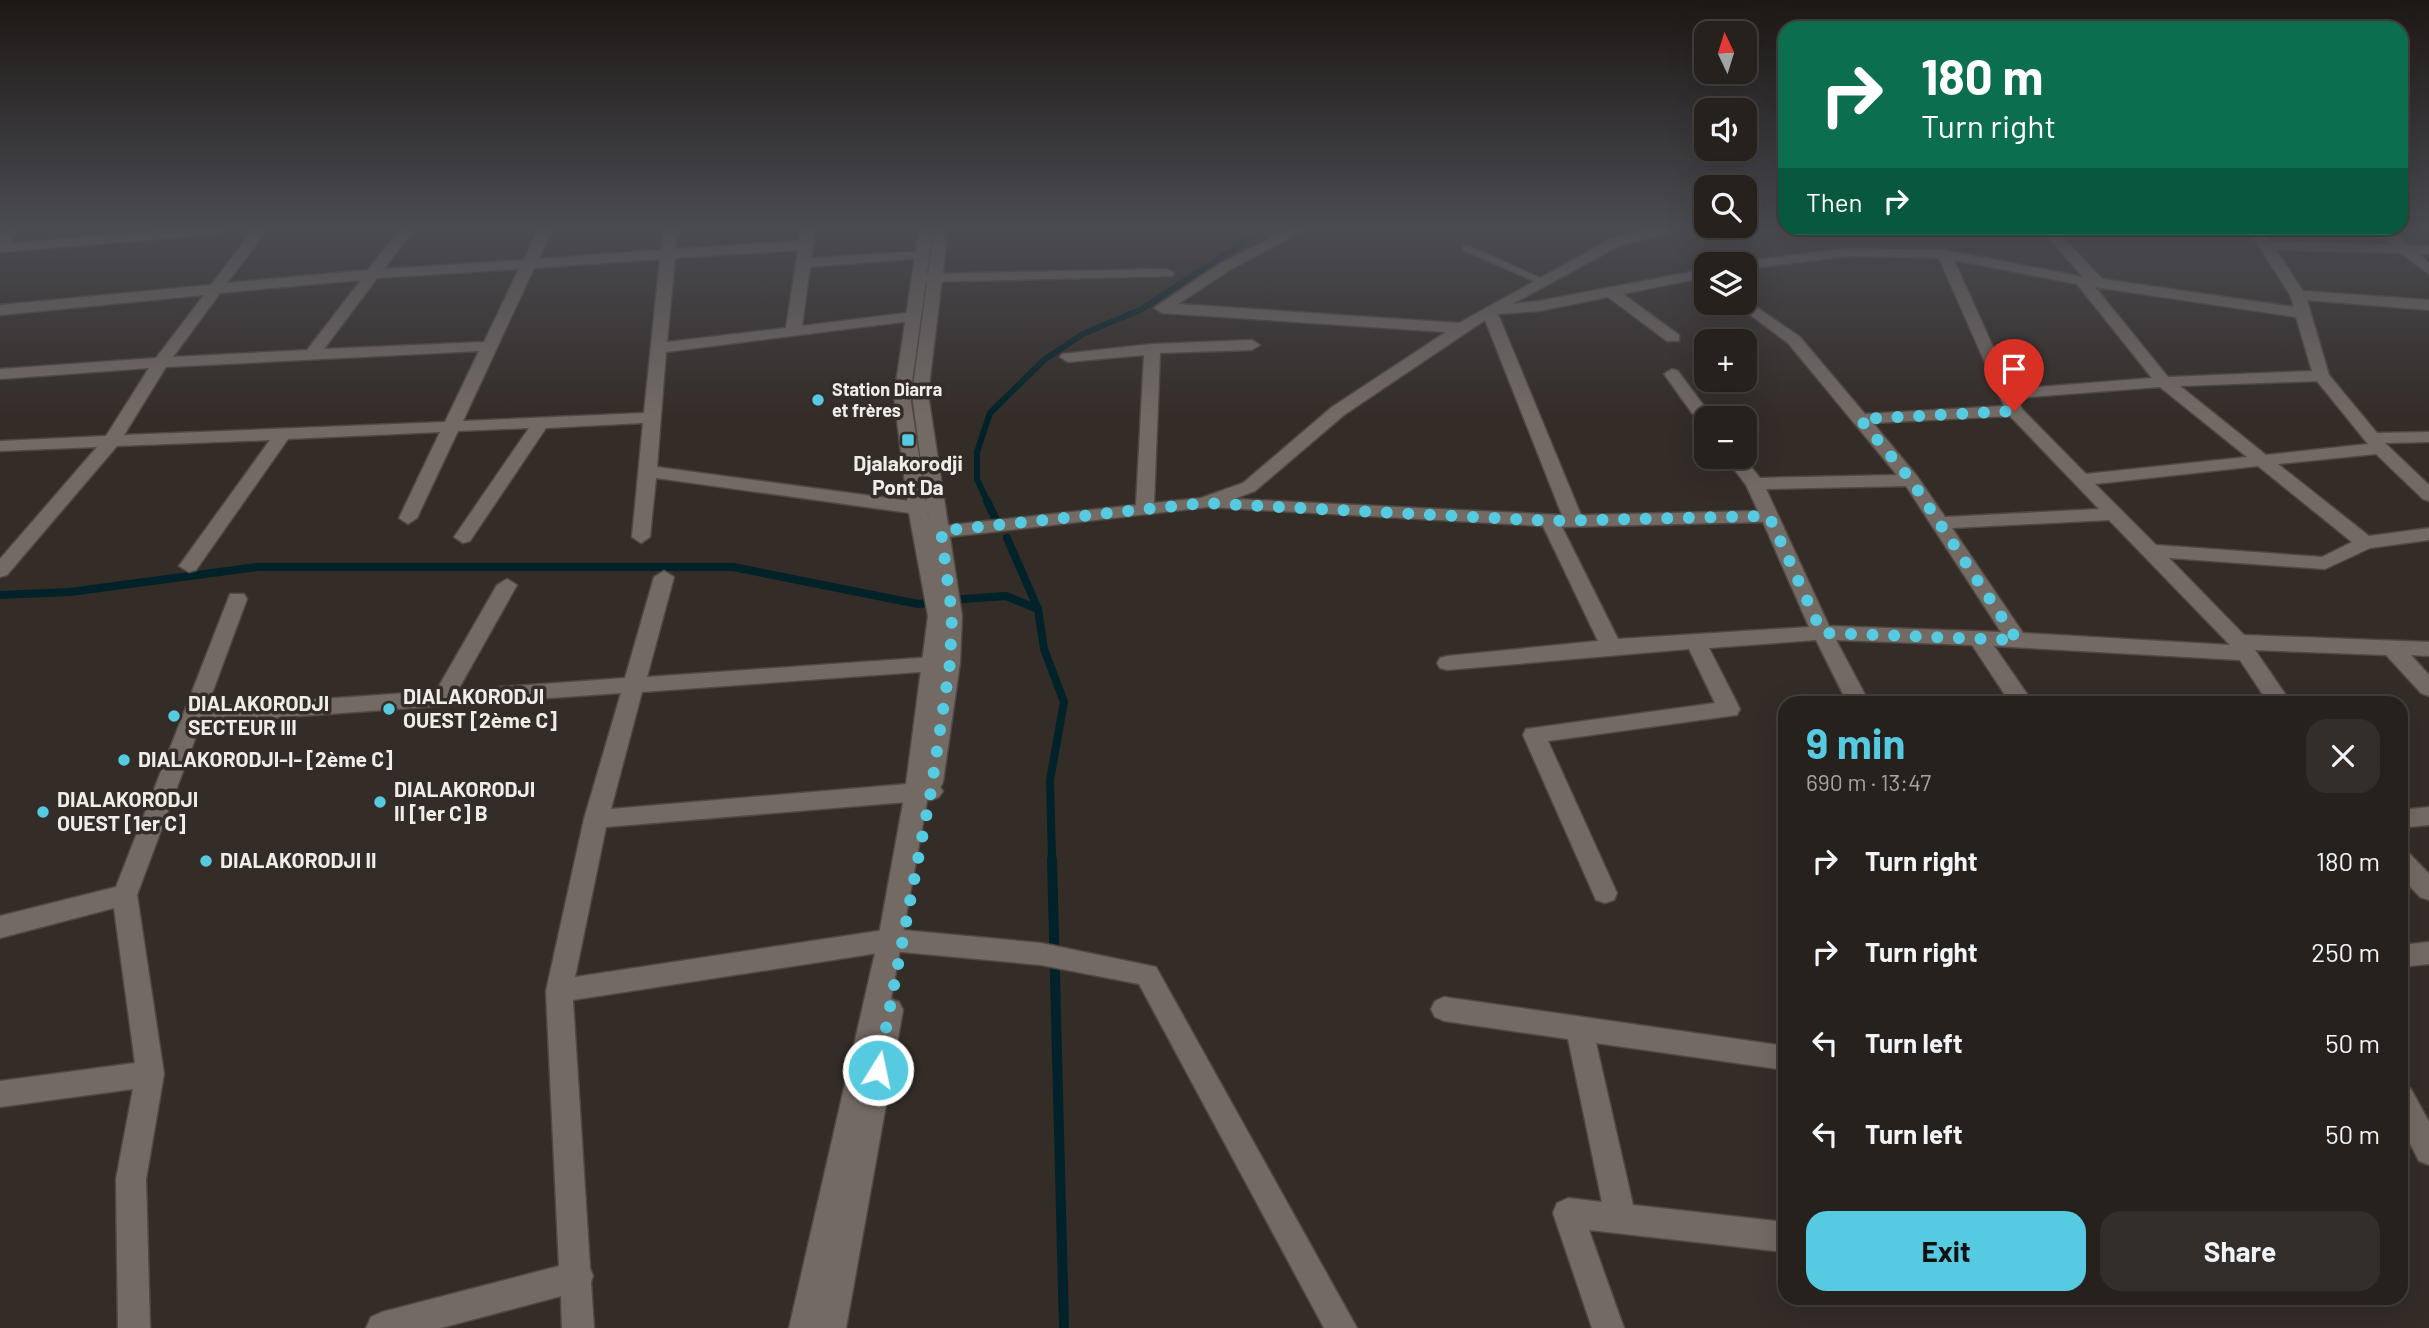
<!DOCTYPE html>
<html lang="en">
<head>
<meta charset="utf-8">
<style>
	body { margin:0; font-family:Barlow,sans-serif; background:#332e2a; color:#f1f3f6; height:100vh; display:flex; flex-direction:column; font-size:26px; white-space:nowrap }
	* { box-sizing:border-box; margin:0 }
	p { font-size:23px; color:#a4a3a4 }
	.icon { flex:none; width:38px; height:38px; fill:none; stroke:currentColor; stroke-width:2; stroke-linecap:round; stroke-linejoin:round }
	.map { position:relative; flex:1; overflow:hidden }
	.panel { position:absolute; left:1778px; top:696px; width:630px; height:609px; display:flex; flex-direction:column; background:#27211d; border-radius:21px; box-shadow:0 7px 28px #0002,0 0 0 2px #433e3b }
	.panel>* { flex:none }
	.guide { position:absolute; left:1778px; top:21px; width:630px; height:214px; border-radius:21px; box-shadow:0 7px 28px #0002,0 0 0 2px #433e3b; background:#0b6e4f; color:#fff; overflow:hidden }
	.needle { width:46px; rotate:356deg }
	.controls { position:absolute; left:1694px; top:21px; display:grid; gap:14px }
	.controls a { display:grid; place-items:center; width:63px; height:63px; border-radius:14px; background:#27211d; box-shadow:0 7px 28px #0002,0 0 0 2px #433e3b; font-size:35px }
	.pin { position:absolute; display:grid; place-items:center; width:60px; height:60px; color:#fff; margin:-72px -30px; border-radius:50% 50% 50% 0; rotate:-45deg; box-shadow:0 0 7px #0007 }
	.pin .icon { rotate:45deg }
	.me { position:absolute; width:77px; margin:-38px; rotate:10deg; stroke-linejoin:round; filter:drop-shadow(0 0 5px #0008) }
	.turn { display:flex; align-items:center; gap:24px; height:147px; padding:0 28px; font-size:32px }
	.turn .icon { width:91px; height:91px; stroke-width:2.5 }
	.turn b { display:block; font-size:49px; line-height:60px }
	.then { display:flex; align-items:center; height:66px; padding:0 28px; background:#0003; gap:14px; font-size:26px }
	.round { display:grid; place-items:center; flex:none; width:74px; height:74px; border-radius:21px; background:#332e2a }
	.head { display:flex; align-items:center; justify-content:space-between; height:119px; padding:0 28px }
	h1 { font-size:42px; font-weight:700; line-height:52px; color:#55cae0 }
	.action { display:flex; gap:14px; margin-top:auto; padding:14px 28px }
	.action a { flex:1; height:80px; border-radius:21px; background:#55cae0; color:#111; font-size:28px; font-weight:700; line-height:80px; text-align:center }
	.action a+a { background:#332e2a; color:#f1f3f6 }
	ul { padding:0; list-style:none }
	li { display:flex; align-items:center; gap:21px; height:91px; padding:0 28px }
	li div { flex:1 }
	li b { display:block; font-size:26px }
	li em { font-style:normal }
	.map>svg:first-child { display:block }
	.lines { fill:none; stroke-linecap:round; stroke-linejoin:round }
	.stream-far2 { stroke:#012228; stroke-width:6 }
	.stream-far1 { stroke:#012228; stroke-width:8 }
	.stream { stroke:#012228; stroke-width:10 }
	.service-casing { stroke:#4f4843; stroke-width:3 }
	.minor-casing { stroke:#4f4843; stroke-width:3 }
	.tertiary-casing { stroke:#4f4843; stroke-width:3 }
	.secondary-casing { stroke:#4f4843; stroke-width:3 }
	.service { fill:#746a64; fill-rule:evenodd }
	.minor { fill:#746a64; fill-rule:evenodd }
	.tertiary { fill:#746a64; fill-rule:evenodd }
	.secondary { fill:#746a64; fill-rule:evenodd }
	.route { stroke:#55cae0; stroke-width:12; stroke-dasharray:0 21.6 }
	.poi-dot { fill:#55cae0; stroke:#342c27; stroke-width:2.5 }
	.labels { text-anchor:middle; stroke-width:7; stroke-linejoin:round; paint-order:stroke }
	.far-poi-label { font-size:18px; font-weight:bold; fill:#f2ece9; stroke:#342c27; text-anchor:start }
	.poi-label { font-size:21px; font-weight:bold; fill:#f2ece9; stroke:#342c27; text-anchor:start }
</style>
</head>
<body>
<div class="map">
<svg width="2429" height="1328" viewBox="0 0 2429 1328">
	<rect width="100%" height="100%" fill="#342c27"/>
	<g class="lines">
		<path class="stream-far2" d="M988 503 977 479V452L990 413 1044 360 1083 334 1142 309 1262 230"/>
		<path class="stream-far1" d="M987 501 996 520
			M1007 538 1038 609 1044 649 1064 702 1050 780 1052 860
			M0 595 70 592 257 567H733L918 604 936 602
			M949 600 1006 596 1038 609"/>
		<path class="stream" d="M1052 859 1064 1328"/>
		<g class="service-casing">
			<path id="service" d="M1463 246H1469L1547 281 1538 283 1463 250Z"/>
		</g>
		<g class="minor-casing">
			<path id="minor" d="M5 230H19L5 248 0 249V236Z
				M253 230H267L227 283 368 270 399 230H413L384 269 524 260 538 230H552L539 259 661 250 663 230H677L675 249 799 241 801 230H815L811 258 927 251V257L922 258 810 267 802 326 913 312 921 317 918 320 666 352 657 467 917 502 936 500 945 506 943 510 917 514 656 478 650 537 641 543 632 537 643 423 546 428 470 541 463 543 454 537 529 428 458 431 417 518 408 524 399 518 440 432 288 439 196 570 189 572 179 566 270 440 117 446 7 575 0 577V559L97 447 0 451V441L106 436 149 368 0 379V369L156 358 204 295 0 315V305L211 285ZM798 250 786 328 667 342 675 258ZM660 259 644 413 463 421 534 268ZM519 269 484 342 324 349 377 278ZM361 280 307 350 173 357 220 293ZM479 351 445 422 124 435 166 367Z
				M1287 230H1304L1228 271 1178 304 1459 323 1609 240 1647 230H1669L1667 233 1619 246 1512 304 1539 301 1706 269V277L1623 294 1679 335V341H1667L1608 297 1539 311 1498 314 1581 515 1758 511 1746 485 1725 457H1743L1760 478 1897 475 1788 343 1734 303H1745V299L1800 337 1865 414 2004 406 1939 258 1849 256 1745 269V264H1738L1740 262 1849 248 1944 250 2083 277 2042 230H2056L2102 279 2294 307 2290 295 2249 230H2263L2270 241 2390 245 2375 230H2390L2408 245 2429 246V254H2419L2429 263V274L2401 253 2276 250 2303 291 2429 300V310L2307 300 2329 375 2377 433 2429 432V442L2385 443 2429 485V501L2423 499 2376 454 2278 464 2369 536 2429 528V540L2370 548 2325 569 2169 558 2244 635 2429 642V656L2411 655 2429 675V696L2421 693 2386 655 2255 650 2292 704H2269L2240 660 1994 646 2034 704H2011L1972 645 1836 640 1870 704H1848L1816 640 1709 648 1740 709 1737 715 1548 741 1617 893 1614 900 1605 903 1596 900 1523 735 1526 729 1715 703 1689 649 1447 670 1440 668 1437 663 1440 658 1447 656 1598 641 1543 526 1208 507 922 540 913 534 922 528 1136 505 1144 355 1068 362 1060 357 1062 354 1152 344 1252 340 1260 345 1252 350 1160 353 1154 503 1201 498 1243 483 1332 407 1446 332 1162 313 1154 308 1218 265ZM1954 260 2077 284 2152 378 2012 389ZM2095 287 2296 317 2312 371 2168 377ZM1485 320 1562 515 1234 499 1255 491 1344 415ZM2317 381 2368 444 2266 455 2180 386ZM2160 387 2247 457 2086 474 2022 409 2017 398ZM2010 416 2099 509 1945 517 1917 476 1873 423ZM2258 466 2352 542 2322 557 2156 545 2095 484ZM1906 486 2001 632 1829 626 1766 489ZM2109 520 2230 645 2023 633 1952 528ZM1763 522 1809 627 1618 639 1562 527Z
				M1167 269 1174 273 1172 276 919 282 912 278 919 274Z
				M1672 369 1678 371 1713 418H1706V425L1700 424 1664 374Z
				M664 571 674 577 647 677 947 656 954 658 957 663 954 668 947 670 642 692 611 809 931 782 939 785 943 791 939 797 931 800 606 827 575 977 891 929 1041 943 1156 967 1357 1328H1324L1139 984 1041 965 891 951 573 1000 590 1268 593 1276 591 1282 594 1328H562L561 1296 441 1328H366L371 1317 382 1312 559 1266 546 991 584 819 621 693 201 723 137 895 164 1074 146 1179 150 1328H118L116 1179 133 1089 0 1107V1081L135 1063 114 908 0 938V916L116 887 230 594H244L247 599 207 707 436 691 497 585 507 579 517 585 458 690 625 678 654 577Z
				M2429 807V825L2401 828V810Z
				M2401 851 2410 854 2429 874V900L2420 897 2401 877Z
				M2429 942V964L2401 967V945Z
				M1444 997 1785 1046V1070L1596 1043 1633 1205 1785 1222V1252L1589 1230 1624 1328H1592L1553 1213 1557 1203 1568 1198 1602 1202 1568 1039 1444 1021 1435 1017 1431 1009 1435 1001Z
				M2401 1085 2411 1089 2429 1122V1165L2419 1161 2401 1126Z"/>
		</g>
		<g class="tertiary-casing">
			<path id="tertiary" d="M170 230H225L218 234 0 252V244Z"/>
		</g>
		<g class="secondary-casing">
			<path id="secondary" d="M919 230H933L910 396 929 522 912 394 934 230H948L928 394 962 616 960 663 943 782 940 788 929 790 891 999 899 1002 903 1010 846 1328H789L878 940 905 792 928 616 908 508 894 396Z"/>
		</g>
		<use href="#service" class="service"/>
		<use href="#minor" class="minor"/>
		<use href="#tertiary" class="tertiary"/>
		<use href="#secondary" class="secondary"/>
	</g>
	<linearGradient id="sky" x2="0" y2="1"><stop stop-color="#1d1815"/><stop offset="0.55" stop-color="#4a4b52"/><stop offset="1" stop-color="#4a4b52" stop-opacity="0"/></linearGradient>
	<rect width="2429" height="416" fill="url(#sky)"/>
	<g class="lines">
		<path class="route" d="M878 1070 931 791 950 663 952 615 941 531 1204 503 1550 521 1769 516 1822 633 2017 640 1911 480 1860 419 2014 411"/>
	</g>
	<g class="poi-dot">
		<circle cx="818" cy="400" r="7"/>
		<rect x="901" y="433" width="14" height="14" rx="3.5"/>
		<circle cx="389" cy="709" r="7"/>
		<circle cx="174" cy="716" r="7"/>
		<circle cx="124" cy="760" r="7"/>
		<circle cx="380" cy="802" r="7"/>
		<circle cx="43" cy="812" r="7"/>
		<circle cx="206" cy="861" r="7"/>
	</g>
	<g class="labels">
		<g class="far-poi-label">
			<text x="832" y="396">Station Diarra<tspan x="832" dy="21">et frères</tspan></text>
		</g>
		<g class="poi-label">
			<text x="908" y="471" text-anchor="middle">Djalakorodji<tspan x="908" dy="24">Pont Da</tspan></text>
			<text x="403" y="704">DIALAKORODJI<tspan x="403" dy="24">OUEST [2ème C]</tspan></text>
			<text x="188" y="711">DIALAKORODJI<tspan x="188" dy="24">SECTEUR III</tspan></text>
			<text x="138" y="767">DIALAKORODJI-I- [2ème C]</text>
			<text x="394" y="797">DIALAKORODJI<tspan x="394" dy="24">II [1er C] B</tspan></text>
			<text x="57" y="807">DIALAKORODJI<tspan x="57" dy="24">OUEST [1er C]</tspan></text>
			<text x="220" y="868">DIALAKORODJI II</text>
		</g>
	</g>
</svg>
<div class="controls">
<a><svg class="needle" viewBox="-14 -14 28 28"><path d="M0-13l5 13h-10z" fill="#e53935"/><path d="M0 13l5-13h-10z" fill="#a4a3a4"/></svg></a>
<a><svg class="icon" aria-label="sound" viewBox="0 0 24 24"><path d="M4 9h4l5-4v14l-5-4H4zM17 9q2 3 0 6"/></svg></a>
<a><svg class="icon" aria-label="search" viewBox="0 0 24 24"><circle cx="10" cy="10" r="6"/><path d="M15 15l6 6"/></svg></a>
<a><svg class="icon" aria-label="layers" viewBox="0 0 24 24"><path d="M12 4l9 5-9 5-9-5zM3 14l9 5 9-5"/></svg></a>
<a>+</a>
<a>−</a>
</div>
<div class="pin" style="left:2014px;top:411px;background:#d93025"><svg class="icon" aria-label="arrive" viewBox="0 0 24 24"><path d="M6 21V4h12l-3 4 3 4H6"/></svg></div>
<svg class="me" style="left:878px;top:1070px" viewBox="-20 -20 40 40"><circle r="17" fill="#55cae0" stroke="#fff" stroke-width="3"/><path d="M0-11L8 9 0 5-8 9z" fill="#fff"/></svg>
<div class="guide">
<div class="turn"><svg class="icon" aria-label="right" viewBox="0 0 24 24"><path d="M7 20v-9h11M14 6l5 5-5 5"/></svg><div><b>180 m</b>Turn right</div></div>
<div class="then">Then<svg class="icon" aria-label="right" viewBox="0 0 24 24"><path d="M7 20v-9h11M14 6l5 5-5 5"/></svg></div>
</div>
<section class="panel">
<div class="head"><div><h1>9 min</h1><p>690 m · 13:47</p></div><a class="round"><svg class="icon" aria-label="close" viewBox="0 0 24 24"><path d="M6 6l12 12M18 6L6 18"/></svg></a></div>
<ul>
<li><svg class="icon" aria-label="right" viewBox="0 0 24 24"><path d="M7 20v-9h11M14 6l5 5-5 5"/></svg><div><b>Turn right</b></div><em>180 m</em></li>
<li><svg class="icon" aria-label="right" viewBox="0 0 24 24"><path d="M7 20v-9h11M14 6l5 5-5 5"/></svg><div><b>Turn right</b></div><em>250 m</em></li>
<li><svg class="icon" aria-label="left" viewBox="0 0 24 24"><path d="M17 20v-9H6M10 6l-5 5 5 5"/></svg><div><b>Turn left</b></div><em>50 m</em></li>
<li><svg class="icon" aria-label="left" viewBox="0 0 24 24"><path d="M17 20v-9H6M10 6l-5 5 5 5"/></svg><div><b>Turn left</b></div><em>50 m</em></li>
</ul>
<div class="action"><a>Exit</a><a>Share</a></div>
</section>
</div>
</body>
</html>
